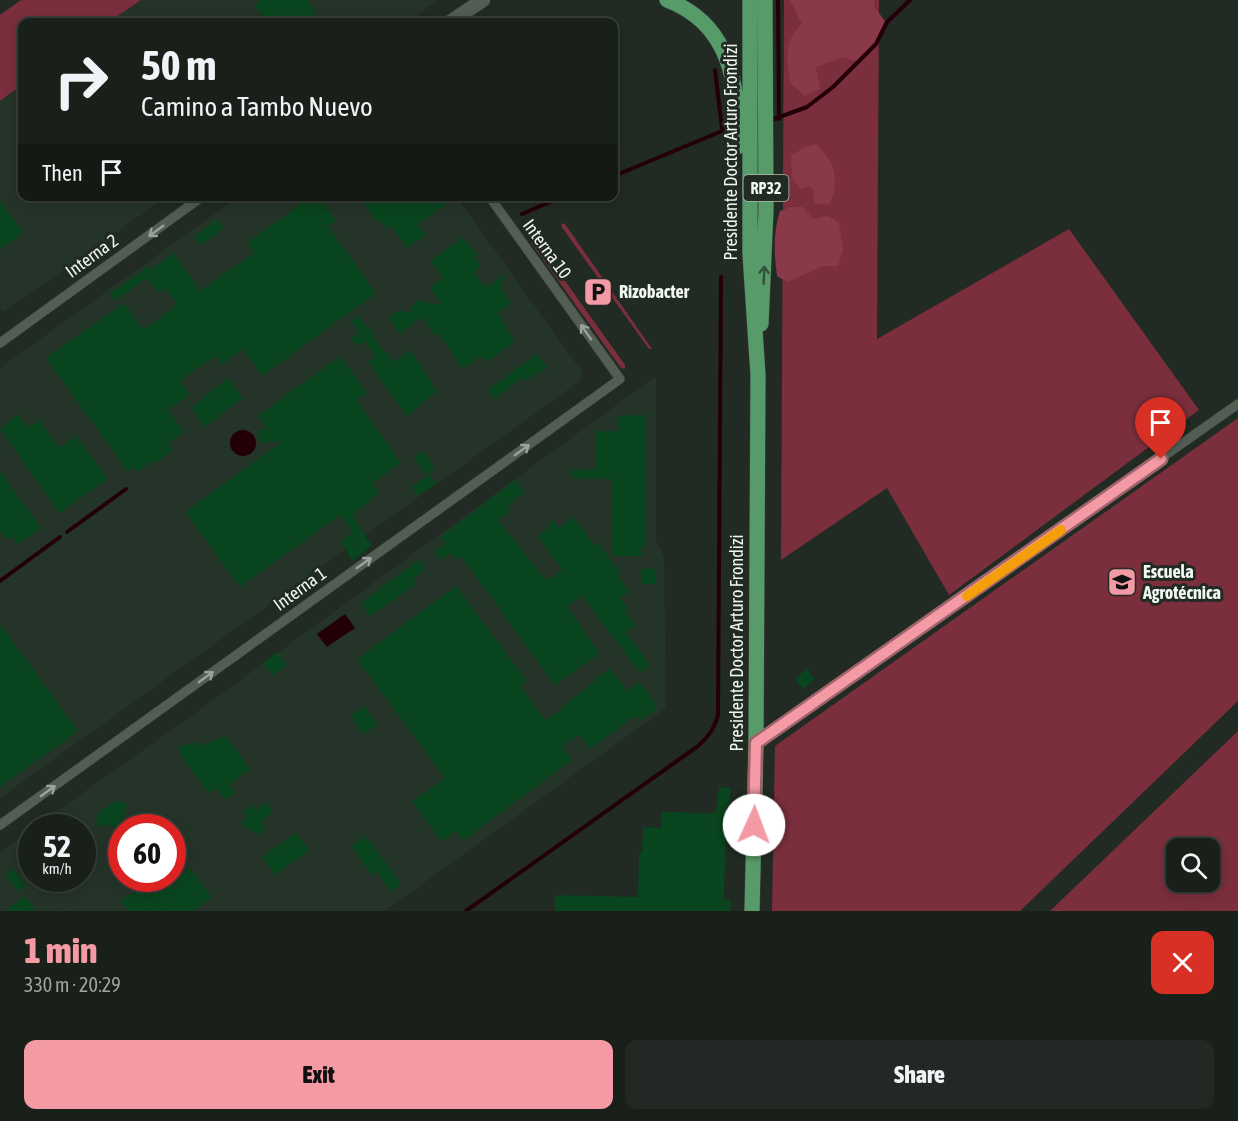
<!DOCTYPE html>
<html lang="en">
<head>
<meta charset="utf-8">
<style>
	body { margin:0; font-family:"Asap Condensed",sans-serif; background:#222823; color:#f1f3f6; height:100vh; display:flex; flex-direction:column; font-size:22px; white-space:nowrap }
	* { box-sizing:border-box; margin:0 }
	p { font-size:20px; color:#9fa3a2 }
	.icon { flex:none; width:33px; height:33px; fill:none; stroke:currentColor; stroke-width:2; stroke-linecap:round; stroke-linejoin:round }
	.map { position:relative; height:911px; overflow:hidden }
	.drawer { display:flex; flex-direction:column; background:#19201a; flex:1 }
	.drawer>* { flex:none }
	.top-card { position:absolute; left:18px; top:18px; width:600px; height:183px; border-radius:12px; box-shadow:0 3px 15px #0003,0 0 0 2px #373e39; background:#19201a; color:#f1f3f6; overflow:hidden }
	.controls { position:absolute; left:1166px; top:838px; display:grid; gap:12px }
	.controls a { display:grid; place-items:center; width:54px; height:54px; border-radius:12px; background:#19201a; box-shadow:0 3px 15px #0003,0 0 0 2px #373e39; font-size:30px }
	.speed { position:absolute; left:18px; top:814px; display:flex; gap:12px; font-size:30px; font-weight:700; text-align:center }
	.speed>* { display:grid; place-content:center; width:78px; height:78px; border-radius:50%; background:#19201a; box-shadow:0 3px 15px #0003,0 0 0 2px #373e39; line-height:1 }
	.speed small { font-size:15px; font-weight:400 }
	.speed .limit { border:9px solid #d22; background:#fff; color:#111 }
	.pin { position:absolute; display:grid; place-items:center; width:51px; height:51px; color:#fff; margin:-62px -26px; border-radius:50% 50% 50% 0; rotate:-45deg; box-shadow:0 0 6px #0007 }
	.pin .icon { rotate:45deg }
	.me { position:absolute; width:66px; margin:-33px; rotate:2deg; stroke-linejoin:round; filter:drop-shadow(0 0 4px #0008) }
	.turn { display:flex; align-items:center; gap:21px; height:126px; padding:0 24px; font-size:27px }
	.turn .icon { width:78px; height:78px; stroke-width:2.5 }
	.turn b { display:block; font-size:42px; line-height:51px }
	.then { display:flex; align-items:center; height:57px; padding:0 24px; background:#0003; gap:12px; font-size:22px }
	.round { display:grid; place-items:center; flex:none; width:63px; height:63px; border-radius:12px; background:#222823 }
	.overview { display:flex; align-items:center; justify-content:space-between; height:102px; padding:0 24px }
	h1 { font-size:36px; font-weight:800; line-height:45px; color:#f49aa5 }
	.primary-button { display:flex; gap:12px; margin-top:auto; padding:12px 24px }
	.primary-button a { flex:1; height:69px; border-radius:12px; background:#f49aa5; color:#111; font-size:24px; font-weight:800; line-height:69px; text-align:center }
	.primary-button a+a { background:#222823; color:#f1f3f6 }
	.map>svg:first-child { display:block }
	.built { fill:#253428; fill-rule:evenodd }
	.green { fill:#7b2f3d; fill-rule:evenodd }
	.forest { fill:#893947 }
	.water { fill:#230007 }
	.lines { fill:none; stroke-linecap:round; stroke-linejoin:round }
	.stream { stroke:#230007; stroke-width:4 }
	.building { fill:#09451e }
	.street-casing { stroke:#3e453e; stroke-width:10 }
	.secondary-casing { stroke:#3e453e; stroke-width:15 }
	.primary-casing { stroke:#3e453e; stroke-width:16 }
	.street { stroke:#525d54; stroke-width:9 }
	.secondary { stroke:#525d54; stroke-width:14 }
	.primary { stroke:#589b6a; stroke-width:15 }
	.oneway { stroke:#9aa29b }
	.oneway2 { stroke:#34523c }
	.route-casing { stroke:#9f646b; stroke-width:15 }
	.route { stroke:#f49aa5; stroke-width:10 }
	.slow { stroke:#f59e0b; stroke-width:10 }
	.labels { text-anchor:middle; stroke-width:6; stroke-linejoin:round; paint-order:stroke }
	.shield { fill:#212a23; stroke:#b3bab3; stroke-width:1.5 }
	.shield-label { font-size:16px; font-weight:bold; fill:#f1f7f1 }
	.street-label { font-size:18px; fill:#f1f7f1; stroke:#212a23 }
	.poi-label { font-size:18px; font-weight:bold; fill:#f1f7f1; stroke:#212a23; text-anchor:start }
</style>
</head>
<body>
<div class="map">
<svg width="1238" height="911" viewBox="0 0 1238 911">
	<rect width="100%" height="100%" fill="#212a23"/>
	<path class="built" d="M141 0H439L408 22H109Z
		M22 85V196L166 197 4 312 0 307V101Z
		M456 196 582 372 580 381 0 798V368L238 197Z
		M656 376V541L664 557 666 708 385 911H0V852L31 829 32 879H82V828H33L190 717ZM122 828H172V879H122Z"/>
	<path class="green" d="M21 0H141L109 22H22V85L0 101V15Z
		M784 0H879L877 339 1069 229 1199 410 949 595 887 488 781 560Z
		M562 223 565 224 652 349H649L561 226Z
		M533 239 536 240 625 365V369L621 368 531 243Z
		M1238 418V701L1020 911H772L775 746Z
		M1238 731V911H1050ZM1176 849H1209V882H1176Z"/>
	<path class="forest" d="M790 0H874L875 8 885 21 873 50 856 61 843 57 816 67 820 88 805 96 790 83C787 59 783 41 802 24Z
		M816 144C836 162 840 181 829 205L813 203 814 190 809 186 801 189 792 179 791 156 805 147Z
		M791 207H803L813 219 828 216 839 223 843 249 838 266H823L787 282 777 276C774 254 773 232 780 211Z"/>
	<path class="water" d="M230 443a13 13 0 1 1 26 0a13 13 0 1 1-26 0Z
		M345 614 355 628 327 647 317 634Z"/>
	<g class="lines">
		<path class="stream" d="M778 0 779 119
			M715 70 722 128
			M774 119 807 107 833 87 876 44 887 22 910 0
			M614 176 722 131 729 120
			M522 214 564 196
			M67 532 126 489
			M0 581 60 537
			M466 911 698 746C709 736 714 729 718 715L721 277"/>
	</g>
	<path class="building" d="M261 0H307L316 14 304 22H267L254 5Z
		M312 196 319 206 323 203 336 220 328 226 376 293 262 376 243 349 221 365 215 356 180 381 190 395 168 410 184 432 168 443 173 450 156 463 154 460 137 472 134 467 128 472 46 358 124 303 143 330 177 305 165 288 158 293 147 278 115 301 110 294 149 266 151 270 174 253 200 291 254 253 247 243Z
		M359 196H444L449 202 418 224 426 235 407 248 391 226 387 229 380 220 377 222Z
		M0 201 23 233 0 250Z
		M217 219 224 228 201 245 194 237Z
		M463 237 478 255 474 258 481 267 473 272 480 281 487 287 506 273 501 289 511 303 498 313 515 342 486 362 481 356 463 369 438 333 434 335 422 317 400 334 388 317 400 310 408 313 417 300 442 305 430 287 443 278 430 261Z
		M358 316 366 327 368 325 375 334 372 336 394 362 410 350 437 391 407 416 368 362 375 356 365 341 357 346 351 338 359 332 351 321Z
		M537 354 547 368 524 381 523 378 494 399 488 390Z
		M340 356 367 393 356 400 401 463 372 483 379 493 352 515 372 546 352 561 341 542 353 533 340 515 240 587 185 512 283 441 259 443 258 430 268 429 258 416Z
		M228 378 243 398 205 427 191 408Z
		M18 414 28 428 39 420 59 448 76 436 108 479 59 513 0 429Z
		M645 415 646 546H642V556H612L611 479 572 478V470L595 469 596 431H619L618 416Z
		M423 451 435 468 426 475 414 458Z
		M0 471 41 528 18 544 12 536 6 540 0 532Z
		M429 474 436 484 418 496 412 487Z
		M515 480 524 493 508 504 509 512 498 520 546 580 562 570 537 536 549 527 552 519 559 528 574 517 595 546 599 543 620 574 618 575 629 591 620 598 628 608 624 611 635 625 626 632 650 665 640 673 582 596 567 607 598 651 597 655 555 685 461 556 456 560 451 553 441 560 435 552 445 544 440 537Z
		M419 560 425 568 414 579 415 585 370 616 361 603Z
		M641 569H656V584H641Z
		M456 586 527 681 520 686 546 721 610 668 627 691 640 682 658 708 641 720 635 716 590 749 579 735 562 746 572 760 463 841 456 831 441 841 412 801 445 778 357 659Z
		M0 624 78 731 0 787Z
		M277 652 287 665 273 676 263 663Z
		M806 669 815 679 803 689 795 679Z
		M364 706 377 724 363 734 351 716Z
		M225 735 250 769 229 785 235 793 226 800 216 788 209 793 180 754 178 747 199 742 200 747Z
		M719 787 731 788 729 807H726L724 900H731L730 911H555V895L638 897 639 854H642L643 827 661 828 662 812 716 813Z
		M115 801 127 803 125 815 121 818 128 828 96 825 98 813Z
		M266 802 273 812 260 822 265 829 256 835 250 827 247 830 241 822 247 818 243 811 252 805 255 810Z
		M296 833 309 850 275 875 262 857Z
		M366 836 401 884 391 892 377 872 372 875 351 846Z
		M172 865 180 876 190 868 212 898 193 911H128L121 901 152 879H172Z
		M14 869 26 886 18 892 5 875Z
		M25 896 36 911H5Z"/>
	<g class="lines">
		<g class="street-casing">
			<path id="street" d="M0 343 203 196
				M756 743 1238 404
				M0 825 620 379 489 196"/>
		</g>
		<g class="secondary-casing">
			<path id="secondary" d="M450 22 483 0"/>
		</g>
		<g class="primary-casing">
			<path id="primary" d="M667 0C733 25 736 85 740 146
				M750 0V254L758 375 756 743 752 911
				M761 324 766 210 765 0"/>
		</g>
		<use href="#street" class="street"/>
		<use href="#secondary" class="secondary"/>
		<use href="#primary" class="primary"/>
	</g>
	<defs><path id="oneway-shaft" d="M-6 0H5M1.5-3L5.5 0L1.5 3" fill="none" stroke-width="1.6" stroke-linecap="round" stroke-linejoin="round" transform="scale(1.5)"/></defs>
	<g class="oneway">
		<use href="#oneway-shaft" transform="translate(156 231) rotate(144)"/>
		<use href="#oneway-shaft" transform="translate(586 332) rotate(-125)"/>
		<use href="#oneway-shaft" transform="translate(522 450) rotate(-36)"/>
		<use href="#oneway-shaft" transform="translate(364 563) rotate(-36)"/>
		<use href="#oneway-shaft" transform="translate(206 677) rotate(-36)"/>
		<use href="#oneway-shaft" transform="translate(48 791) rotate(-36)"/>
	</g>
	<use class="oneway2" href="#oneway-shaft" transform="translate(764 275) rotate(-88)"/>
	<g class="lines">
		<g class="route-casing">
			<path id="route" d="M754 825 756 743 1161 459"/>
		</g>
		<use href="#route" class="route"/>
		<path class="slow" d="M967 596 1061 530"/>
	</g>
	<defs>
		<g id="parking-square" transform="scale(1.5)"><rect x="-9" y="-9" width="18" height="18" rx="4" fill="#f49aa5" stroke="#212a23"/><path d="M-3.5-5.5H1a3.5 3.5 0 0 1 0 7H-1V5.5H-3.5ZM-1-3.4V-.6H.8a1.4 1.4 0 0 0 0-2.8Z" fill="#111"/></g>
		<g id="school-square" transform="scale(1.5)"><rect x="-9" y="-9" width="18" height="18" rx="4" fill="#f49aa5" stroke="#212a23"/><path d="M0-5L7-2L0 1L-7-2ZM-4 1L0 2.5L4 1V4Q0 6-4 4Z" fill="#111"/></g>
	</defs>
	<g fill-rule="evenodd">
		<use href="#parking-square" x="598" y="292"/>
		<use href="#school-square" x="1122" y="582"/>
	</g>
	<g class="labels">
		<rect class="shield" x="743.5" y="175" width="45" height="26" rx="4.5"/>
		<g class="shield-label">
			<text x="766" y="194">RP32</text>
		</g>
		<g class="street-label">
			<text transform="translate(731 152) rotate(-90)" y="6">Presidente Doctor Arturo Frondizi</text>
			<text transform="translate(547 249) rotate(54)" y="6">Interna 10</text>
			<text transform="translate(92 256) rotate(-36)" y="6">Interna 2</text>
			<text transform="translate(300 589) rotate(-36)" y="6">Interna 1</text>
			<text transform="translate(737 643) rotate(-90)" y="6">Presidente Doctor Arturo Frondizi</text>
		</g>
		<g class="poi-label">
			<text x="619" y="298">Rizobacter</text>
			<text x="1143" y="578">Escuela<tspan x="1143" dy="21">Agrotécnica</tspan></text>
		</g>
	</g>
</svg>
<div class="controls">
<a><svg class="icon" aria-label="search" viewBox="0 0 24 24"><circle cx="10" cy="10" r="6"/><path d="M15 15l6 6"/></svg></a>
</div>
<div class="speed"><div>52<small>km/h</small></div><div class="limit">60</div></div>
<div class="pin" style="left:1161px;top:459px;background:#d93025"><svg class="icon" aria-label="arrive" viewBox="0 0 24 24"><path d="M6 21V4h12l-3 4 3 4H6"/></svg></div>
<svg class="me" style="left:754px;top:825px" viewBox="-20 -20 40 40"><circle r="19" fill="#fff"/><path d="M0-13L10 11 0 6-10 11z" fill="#f49aa5"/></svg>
<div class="top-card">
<div class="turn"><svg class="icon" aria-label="right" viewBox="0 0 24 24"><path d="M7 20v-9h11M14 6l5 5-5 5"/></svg><div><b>50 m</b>Camino a Tambo Nuevo</div></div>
<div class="then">Then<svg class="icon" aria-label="arrive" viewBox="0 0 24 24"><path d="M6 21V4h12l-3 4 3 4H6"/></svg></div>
</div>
</div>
<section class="drawer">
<div class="overview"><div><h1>1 min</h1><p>330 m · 20:29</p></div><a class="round" style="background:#d93025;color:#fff"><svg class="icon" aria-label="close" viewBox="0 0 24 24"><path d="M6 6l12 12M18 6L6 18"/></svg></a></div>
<div class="primary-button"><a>Exit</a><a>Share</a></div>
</section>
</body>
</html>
